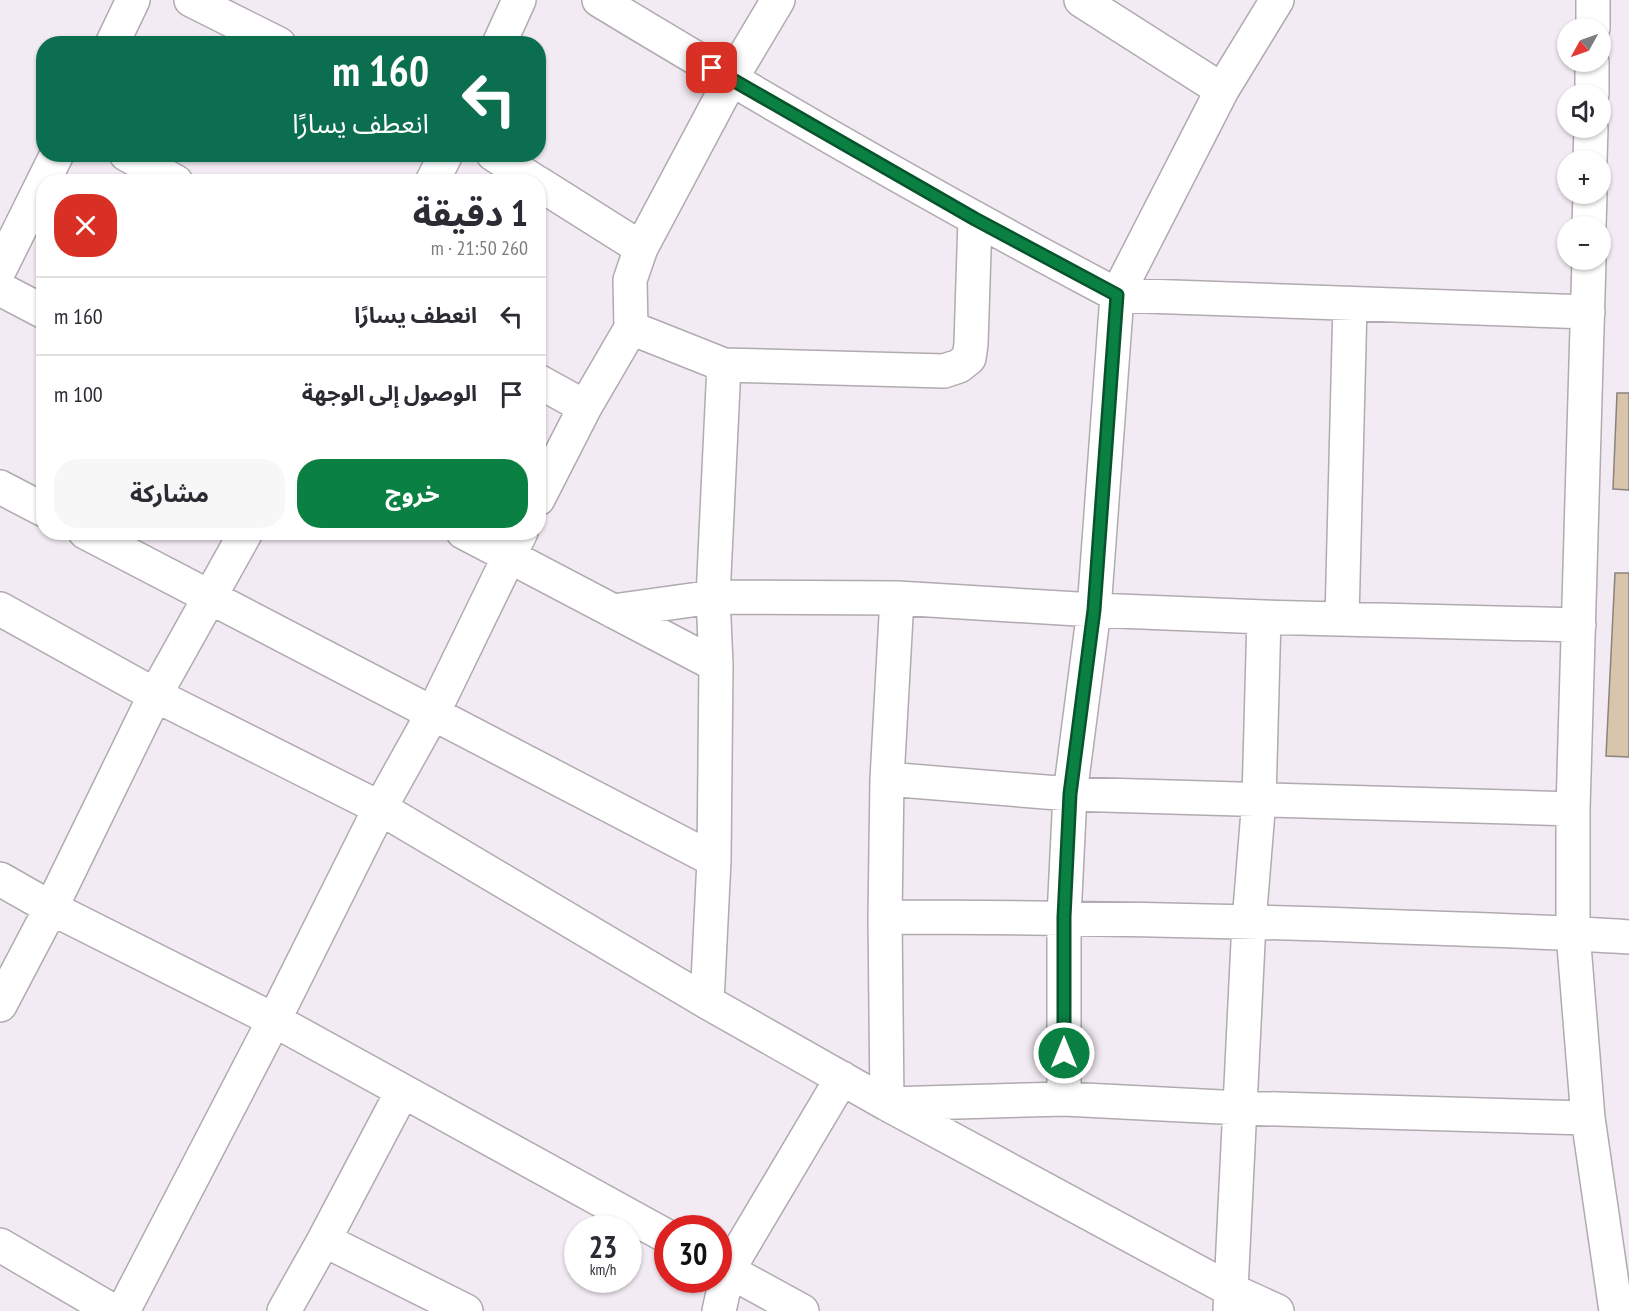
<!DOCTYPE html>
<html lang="ar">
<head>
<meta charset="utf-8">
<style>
	body { margin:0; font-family:"PT Sans Narrow","Noto Sans Arabic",sans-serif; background:#f7f7f7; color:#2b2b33; direction:rtl; height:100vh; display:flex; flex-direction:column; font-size:22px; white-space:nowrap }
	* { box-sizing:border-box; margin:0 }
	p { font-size:20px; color:#7c7c81 }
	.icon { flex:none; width:33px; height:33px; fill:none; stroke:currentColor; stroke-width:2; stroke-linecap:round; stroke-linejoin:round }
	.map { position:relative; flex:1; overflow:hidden; direction:ltr }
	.details { position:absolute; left:36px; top:174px; width:510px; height:366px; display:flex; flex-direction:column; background:#fff; border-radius:24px; box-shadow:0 2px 4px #0004; direction:rtl }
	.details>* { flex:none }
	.banner { position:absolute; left:36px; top:36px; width:510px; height:126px; border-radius:24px; box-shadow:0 2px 4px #0004; direction:rtl; background:#0b6e4f; color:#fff; overflow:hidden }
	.needle { width:39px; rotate:230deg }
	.tools { position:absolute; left:1557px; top:18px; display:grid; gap:12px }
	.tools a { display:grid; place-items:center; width:54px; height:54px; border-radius:50%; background:#fff; box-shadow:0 2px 4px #0004; font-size:30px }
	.speed { position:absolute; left:564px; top:1215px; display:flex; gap:12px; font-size:30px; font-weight:700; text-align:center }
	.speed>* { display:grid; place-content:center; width:78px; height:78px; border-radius:50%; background:#fff; box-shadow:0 2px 4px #0004; line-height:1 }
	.speed small { font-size:15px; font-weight:400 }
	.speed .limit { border:9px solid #d22; background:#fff; color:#111 }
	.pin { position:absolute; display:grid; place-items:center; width:51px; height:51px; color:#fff; margin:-26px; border-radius:12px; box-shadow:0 3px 9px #0006 }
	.me { position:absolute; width:66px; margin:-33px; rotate:0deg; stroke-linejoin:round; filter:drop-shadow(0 0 4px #0008) }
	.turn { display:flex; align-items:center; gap:21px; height:126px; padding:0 18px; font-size:27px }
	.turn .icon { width:78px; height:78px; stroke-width:2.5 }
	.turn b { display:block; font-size:42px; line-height:51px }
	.round { display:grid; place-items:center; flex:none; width:63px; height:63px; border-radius:24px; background:#f7f7f7 }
	.headline { display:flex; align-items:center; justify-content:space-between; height:102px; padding:0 18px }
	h1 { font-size:36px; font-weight:700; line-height:45px }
	.primary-button { display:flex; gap:12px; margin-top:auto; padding:12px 18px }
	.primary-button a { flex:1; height:69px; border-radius:24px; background:#0b8043; color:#fff; font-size:24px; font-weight:700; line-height:69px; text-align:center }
	.primary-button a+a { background:#f7f7f7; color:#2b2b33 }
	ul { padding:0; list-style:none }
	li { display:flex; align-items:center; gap:18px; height:78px; padding:0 18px; border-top:2px solid #e1e1e2 }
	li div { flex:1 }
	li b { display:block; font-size:22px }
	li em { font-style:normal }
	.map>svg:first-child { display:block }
	.building { fill:#d9c4ac; stroke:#8a837c; stroke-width:1.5 }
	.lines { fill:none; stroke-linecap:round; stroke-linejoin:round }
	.street-casing { stroke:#b1aab1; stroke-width:36 }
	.secondary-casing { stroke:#b1aab1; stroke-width:36 }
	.street { stroke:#fff; stroke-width:33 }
	.secondary { stroke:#fff; stroke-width:33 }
	.route-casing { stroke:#07532c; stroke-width:15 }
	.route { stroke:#0b8043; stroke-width:10 }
</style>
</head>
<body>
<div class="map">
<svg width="1629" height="1311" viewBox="0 0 1629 1311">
	<rect width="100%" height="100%" fill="#f3ebf3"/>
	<path class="building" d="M1617 393H1629V490L1613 489Z
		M1615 573H1629V757L1606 756Z"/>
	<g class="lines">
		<g class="street-casing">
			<path id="street" d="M191 0 279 44
				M599 0C769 103 941 202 1117 295L1094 610 1070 794 1064 917V1099
				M1081 0 1222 90
				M1277 0 1222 90 1117 295 1588 312
				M1593 28V0
				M499 44 519 0
				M1592 94V62
				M126 154 176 182
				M493 154 536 182
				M1590 160 1591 128
				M432 182 446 154
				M538 183 641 248 630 280 631 328 724 365 944 371 959 366 969 358 971 344 975 219
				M1589 226 1590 194
				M641 248 731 79 778 0
				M1589 260 1573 809V933L1588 1118 1616 1311
				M0 289 44 312
				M538 381 585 407
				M0 487 44 510
				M538 499 585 407 631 328
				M85 532 714 860
				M463 532 716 665
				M897 598 887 779 885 917 887 1104 1231 1290 1277 1311
				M0 609 155 695 380 808 707 1002 887 1104 1064 1099 1241 1108 1588 1118
				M613 611 713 597 897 598 1094 610 1264 617 1579 625
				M1342 619 1350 304
				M887 779 1070 794 1573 809
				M0 879 51 908 274 1020 668 1237
				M885 917C1048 917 1211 920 1375 926 1460 929 1544 931 1629 937
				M707 1002 714 860 716 665 713 597 724 365
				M0 1005 51 908 155 695 246 532
				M324 1240 466 1311
				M0 1245 113 1311
				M718 1265 802 1311
				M1230 1310 1249 922 1259 799 1264 617
				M123 1311 274 1020 380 808 433 713 521 532
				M284 1311 324 1240 402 1092
				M719 1311 728 1270 842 1078"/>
		</g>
		<g class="secondary-casing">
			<path id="secondary" d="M112 44 133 0
				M0 269 57 154"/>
		</g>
		<use href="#street" class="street"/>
		<use href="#secondary" class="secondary"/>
	</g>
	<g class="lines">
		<g class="route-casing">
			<path id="route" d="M712 68 975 219 1117 295 1094 610 1070 794 1064 917V1053"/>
		</g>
		<use href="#route" class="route"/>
	</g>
</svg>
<div class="tools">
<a><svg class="needle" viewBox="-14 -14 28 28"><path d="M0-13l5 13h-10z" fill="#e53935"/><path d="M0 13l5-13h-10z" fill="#7c7c81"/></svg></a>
<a><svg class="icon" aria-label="sound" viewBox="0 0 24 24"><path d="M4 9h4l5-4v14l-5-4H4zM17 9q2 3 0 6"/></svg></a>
<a>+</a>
<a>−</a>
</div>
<div class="speed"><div>23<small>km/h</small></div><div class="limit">30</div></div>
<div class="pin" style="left:712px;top:68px;background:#d93025"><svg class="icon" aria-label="arrive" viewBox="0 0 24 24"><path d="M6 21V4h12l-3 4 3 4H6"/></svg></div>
<svg class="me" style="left:1064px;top:1053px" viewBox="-20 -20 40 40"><circle r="17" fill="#0b8043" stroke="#fff" stroke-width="3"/><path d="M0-11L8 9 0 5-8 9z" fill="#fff"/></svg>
<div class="banner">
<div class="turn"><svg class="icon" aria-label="left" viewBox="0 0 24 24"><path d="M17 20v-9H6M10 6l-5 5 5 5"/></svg><div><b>160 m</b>انعطف يسارًا</div></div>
</div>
<section class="details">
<div class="headline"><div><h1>1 دقيقة</h1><p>260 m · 21:50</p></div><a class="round" style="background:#d93025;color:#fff"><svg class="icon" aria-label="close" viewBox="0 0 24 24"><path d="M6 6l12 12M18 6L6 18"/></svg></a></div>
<ul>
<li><svg class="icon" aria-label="left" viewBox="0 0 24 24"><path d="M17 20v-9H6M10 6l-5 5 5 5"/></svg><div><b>انعطف يسارًا</b></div><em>160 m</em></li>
<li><svg class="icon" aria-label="arrive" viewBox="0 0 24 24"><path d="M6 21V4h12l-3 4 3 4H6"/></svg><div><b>الوصول إلى الوجهة</b></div><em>100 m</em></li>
</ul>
<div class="primary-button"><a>خروج</a><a>مشاركة</a></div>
</section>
</div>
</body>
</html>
